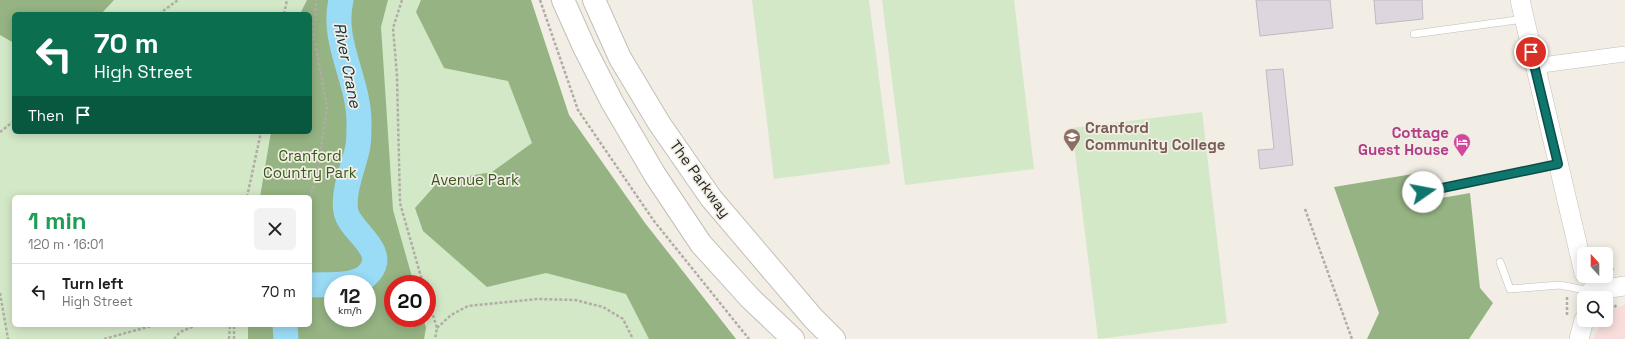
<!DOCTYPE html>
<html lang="en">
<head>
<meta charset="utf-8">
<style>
	body { margin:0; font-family:"Space Grotesk",sans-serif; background:#f2f2f2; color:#202124; height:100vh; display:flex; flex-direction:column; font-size:15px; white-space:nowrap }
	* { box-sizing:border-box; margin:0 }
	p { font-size:13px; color:#757577 }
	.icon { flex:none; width:22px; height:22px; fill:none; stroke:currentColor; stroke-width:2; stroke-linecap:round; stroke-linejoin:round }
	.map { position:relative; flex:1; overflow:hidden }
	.details { position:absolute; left:12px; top:195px; width:300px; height:132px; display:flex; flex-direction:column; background:#fff; border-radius:6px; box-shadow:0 2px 10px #0003 }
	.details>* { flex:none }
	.banner { position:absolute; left:12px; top:12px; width:300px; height:122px; border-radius:6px; box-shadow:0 2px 10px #0003; background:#0b6e4f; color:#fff; overflow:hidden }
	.needle { width:26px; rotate:339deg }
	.fabs { position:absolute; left:1577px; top:247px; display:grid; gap:8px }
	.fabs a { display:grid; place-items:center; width:36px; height:36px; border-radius:6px; background:#fff; box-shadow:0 2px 10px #0003; font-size:20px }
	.speed { position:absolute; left:324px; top:275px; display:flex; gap:8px; font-size:20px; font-weight:700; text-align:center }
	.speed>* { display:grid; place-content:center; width:52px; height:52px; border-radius:50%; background:#fff; box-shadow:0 2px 10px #0003; line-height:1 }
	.speed small { font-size:10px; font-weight:400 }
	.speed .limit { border:6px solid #d22; background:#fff; color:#111 }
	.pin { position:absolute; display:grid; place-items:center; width:34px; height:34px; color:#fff; margin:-17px; border:2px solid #fff; border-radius:50%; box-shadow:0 1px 4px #0007 }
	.me { position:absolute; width:44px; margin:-22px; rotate:78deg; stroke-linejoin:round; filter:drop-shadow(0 0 3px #0008) }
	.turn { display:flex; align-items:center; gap:14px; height:84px; padding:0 16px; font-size:18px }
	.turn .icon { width:52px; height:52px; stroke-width:2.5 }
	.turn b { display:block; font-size:28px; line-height:34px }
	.then { display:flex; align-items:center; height:38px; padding:0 16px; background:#0003; gap:8px; font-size:15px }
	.round { display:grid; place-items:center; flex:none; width:42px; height:42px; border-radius:6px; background:#f2f2f2 }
	.headline { display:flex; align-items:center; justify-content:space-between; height:68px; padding:0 16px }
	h1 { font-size:24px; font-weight:600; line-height:30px; color:#1e9e55 }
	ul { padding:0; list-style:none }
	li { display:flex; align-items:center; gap:12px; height:56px; padding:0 16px; border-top:1px solid #e0e0e0 }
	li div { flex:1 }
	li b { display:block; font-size:15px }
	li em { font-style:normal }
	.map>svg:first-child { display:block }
	.commercial { fill:#f8dddc }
	.green { fill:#d3e8c7; fill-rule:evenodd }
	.forest { fill:#95b383; fill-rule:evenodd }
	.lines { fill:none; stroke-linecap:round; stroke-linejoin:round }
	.river { stroke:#9adbf6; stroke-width:25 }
	.building { fill:#ded6de; stroke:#c0b9c1 }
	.service-casing { stroke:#c3bfb6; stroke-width:8 }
	.minor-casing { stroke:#c3bfb6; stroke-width:16 }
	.tertiary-casing { stroke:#c3bfb6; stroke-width:20 }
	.trunk-casing { stroke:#c3bfb6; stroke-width:24 }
	.path { stroke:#b0ada6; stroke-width:2.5; stroke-dasharray:3 2; stroke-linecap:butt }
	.service { stroke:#fff; stroke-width:7 }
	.minor { stroke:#fff; stroke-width:15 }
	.tertiary { stroke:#fff; stroke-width:19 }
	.trunk { stroke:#fff; stroke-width:22 }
	.route-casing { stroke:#0a4d48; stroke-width:10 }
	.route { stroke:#0f766e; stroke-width:7 }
	.labels { text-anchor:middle; stroke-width:3.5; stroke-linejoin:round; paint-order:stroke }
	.education-label { font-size:15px; font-weight:bold; fill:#785e54; stroke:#f2eee5; text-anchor:start }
	.hotel-label { font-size:15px; font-weight:bold; fill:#b23c85; stroke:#f2eee5; text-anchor:end }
	.park-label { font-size:15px; fill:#365b18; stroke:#f2eee5 }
	.street-label { font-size:15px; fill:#262521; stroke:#f2eee5 }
	.water-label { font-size:16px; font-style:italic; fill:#102f3b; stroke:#f2eee5 }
</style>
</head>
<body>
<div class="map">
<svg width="1625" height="339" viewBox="0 0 1625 339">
	<rect width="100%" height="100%" fill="#f2eee5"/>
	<path class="commercial" d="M1625 305V339H1593L1603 320H1606V317L1616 308Z"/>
	<path class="green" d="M0 0H334L310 197H14V325H276L277 339H0ZM14 14H310V132H14Z
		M350 0H531L569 115 645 223 736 339H296L310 325 333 318H367L375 282ZM393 284H427V318H393Z
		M752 0H869L890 164 774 179Z
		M882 0H1014L1034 169 905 185Z
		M1202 112 1227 323 1098 339 1072 128Z"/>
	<path class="forest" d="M0 0H114L101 14H14V43L0 35Z
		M307 0H388L381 27 393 210 414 284H393V318H423L426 328 424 339H248V325H310V197H260L271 132H310V14H300ZM333 284H367V318H333Z
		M421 0H531L569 115 645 223 736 339H649L626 294 546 273 487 287 423 231 415 208 439 181 492 172 532 143 508 81 444 68 416 12Z
		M1425 172 1413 203 1470 193 1480 288 1493 303 1469 339H1367L1379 313 1334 187Z"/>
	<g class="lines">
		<path class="river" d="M310 285C328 284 358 288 370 272 388 250 350 231 346 212 342 191 354 167 358 146 359 139 359 130 359 122 359 80 331 42 341 0
			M285 325 286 339"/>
	</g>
	<path class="building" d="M1256 0H1330L1333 28 1260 36Z
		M1374 0H1422L1423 19 1376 24Z
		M1283 69 1293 165 1260 169 1258 150 1274 149 1266 70Z"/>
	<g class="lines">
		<g class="service-casing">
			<path id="service" d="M1414 34 1524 19
				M1423 192 1557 164
				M1500 262 1510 289 1560 285 1590 291"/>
		</g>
		<g class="minor-casing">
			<path id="minor" d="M1534 66 1625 54"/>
		</g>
		<g class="tertiary-casing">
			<path id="tertiary" d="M1520 0 1584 273
				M1591 291 1625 286
				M1579 339 1584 320"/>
		</g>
		<g class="trunk-casing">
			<path id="trunk" d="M563 0 584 47 612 102 655 175 701 244 750 298 793 339
				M594 0 620 58 659 123 711 198 813 318 834 339"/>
		</g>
		<path class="path" d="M402 0 393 28 397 76 400 203 423 284
			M540 0 578 110 654 221 749 339
			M159 14 178 0
			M284 14 287 0
			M0 132 14 121
			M247 197 261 132
			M310 198 318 169 327 107 314 37 316 0
			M1305 209 1352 339
			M1606 267 1615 270
			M0 293 8 339
			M427 296 437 328 435 339
			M1567 297V316
			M1606 313 1617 305
			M437 328 451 315 468 306 538 299 575 300 603 307 623 319 633 339
			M104 339 155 325
			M174 339 180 332 197 325
			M229 339 230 325
			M234 339V325"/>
		<use href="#service" class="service"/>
		<use href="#minor" class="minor"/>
		<use href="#tertiary" class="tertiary"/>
		<use href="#trunk" class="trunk"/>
	</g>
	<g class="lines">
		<g class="route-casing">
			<path id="route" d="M1423 192 1558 164 1531 52"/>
		</g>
		<use href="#route" class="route"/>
	</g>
	<defs>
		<g id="school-pin" transform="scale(0.9)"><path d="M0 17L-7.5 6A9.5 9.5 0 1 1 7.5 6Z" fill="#8d6e63" stroke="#f2eee5"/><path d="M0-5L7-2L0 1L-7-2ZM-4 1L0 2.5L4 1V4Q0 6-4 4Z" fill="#fff"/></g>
		<g id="hotel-pin" transform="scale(0.9)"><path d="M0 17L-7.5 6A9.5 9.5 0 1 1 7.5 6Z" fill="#d1479c" stroke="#f2eee5"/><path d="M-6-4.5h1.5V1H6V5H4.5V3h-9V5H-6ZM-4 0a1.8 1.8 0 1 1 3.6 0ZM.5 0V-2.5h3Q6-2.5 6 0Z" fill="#fff"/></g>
	</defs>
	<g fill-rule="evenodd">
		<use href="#school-pin" x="1072" y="137"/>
		<use href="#hotel-pin" x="1462" y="142"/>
	</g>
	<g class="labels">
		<g class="education-label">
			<text x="1085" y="133">Cranford<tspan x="1085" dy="17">Community College</tspan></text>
		</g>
		<g class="hotel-label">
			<text x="1449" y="138">Cottage<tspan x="1449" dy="17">Guest House</tspan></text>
		</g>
		<g class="park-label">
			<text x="310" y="161">Cranford<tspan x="310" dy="17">Country Park</tspan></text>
			<text x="475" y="185">Avenue Park</text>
		</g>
		<g class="street-label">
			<text transform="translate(700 179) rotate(54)" y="5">The Parkway</text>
		</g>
		<g class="water-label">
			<text transform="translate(348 65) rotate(79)" y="6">River Crane</text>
		</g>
	</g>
</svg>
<div class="fabs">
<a><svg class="needle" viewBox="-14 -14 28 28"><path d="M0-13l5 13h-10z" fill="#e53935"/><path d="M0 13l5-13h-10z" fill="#757577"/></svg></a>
<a><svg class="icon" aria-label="search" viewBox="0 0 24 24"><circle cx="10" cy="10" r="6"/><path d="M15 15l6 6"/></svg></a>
</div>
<div class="speed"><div>12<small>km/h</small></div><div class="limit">20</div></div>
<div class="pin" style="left:1531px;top:52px;background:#d93025"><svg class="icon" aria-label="arrive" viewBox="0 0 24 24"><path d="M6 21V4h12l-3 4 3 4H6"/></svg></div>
<svg class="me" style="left:1423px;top:192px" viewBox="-20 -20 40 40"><circle r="19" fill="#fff"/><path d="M0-13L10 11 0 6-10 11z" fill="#0f766e"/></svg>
<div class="banner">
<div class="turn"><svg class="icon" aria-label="left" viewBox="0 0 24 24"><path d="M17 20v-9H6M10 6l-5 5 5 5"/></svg><div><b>70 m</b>High Street</div></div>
<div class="then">Then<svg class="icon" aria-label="arrive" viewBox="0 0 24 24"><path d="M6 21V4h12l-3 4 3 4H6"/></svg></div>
</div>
<section class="details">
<div class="headline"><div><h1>1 min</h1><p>120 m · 16:01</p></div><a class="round"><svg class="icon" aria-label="close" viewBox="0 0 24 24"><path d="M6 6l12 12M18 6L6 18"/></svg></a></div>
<ul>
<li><svg class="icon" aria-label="left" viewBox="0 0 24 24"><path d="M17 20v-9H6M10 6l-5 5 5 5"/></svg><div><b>Turn left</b><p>High Street</p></div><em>70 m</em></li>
</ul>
</section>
</div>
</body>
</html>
